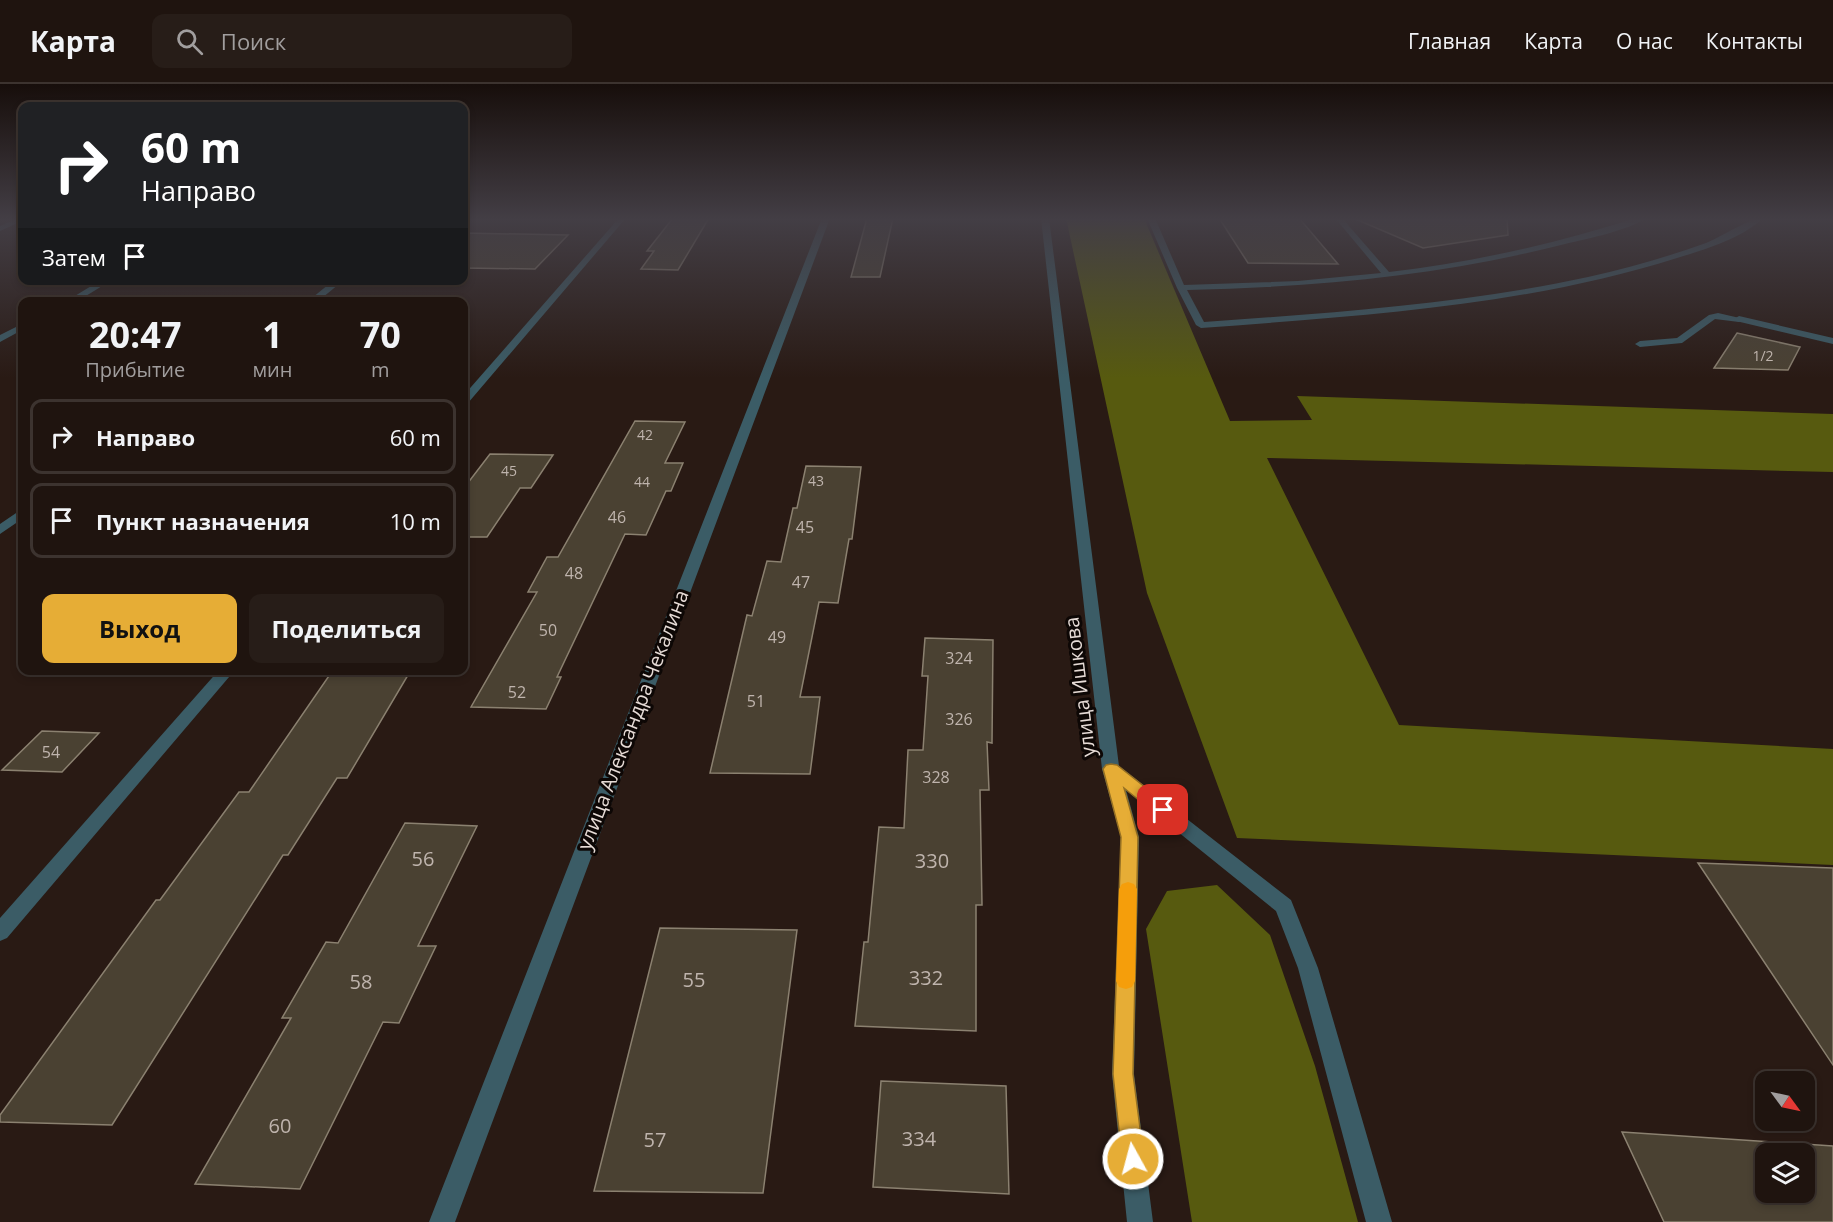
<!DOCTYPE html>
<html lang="ru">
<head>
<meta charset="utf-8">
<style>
	body { margin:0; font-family:"Open Sans",sans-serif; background:#271d18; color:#f1f3f6; height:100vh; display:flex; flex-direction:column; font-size:22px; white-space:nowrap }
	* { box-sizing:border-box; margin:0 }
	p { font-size:20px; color:#a19e9e }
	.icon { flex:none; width:33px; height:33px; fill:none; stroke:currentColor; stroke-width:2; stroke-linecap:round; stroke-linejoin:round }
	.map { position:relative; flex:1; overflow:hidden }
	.sheet { position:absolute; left:18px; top:213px; width:450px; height:378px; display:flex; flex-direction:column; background:#1f140f; border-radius:12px; box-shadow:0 3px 9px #0003,0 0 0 2px #3c332f }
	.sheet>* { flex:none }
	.top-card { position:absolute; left:18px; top:18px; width:450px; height:183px; border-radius:12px; box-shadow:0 3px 9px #0003,0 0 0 2px #3c332f; background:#202124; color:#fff; overflow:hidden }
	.needle { width:39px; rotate:123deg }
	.controls { position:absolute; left:1755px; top:987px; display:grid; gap:12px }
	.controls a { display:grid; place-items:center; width:60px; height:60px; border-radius:12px; background:#1f140f; box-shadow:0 3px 9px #0003,0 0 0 2px #3c332f; font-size:30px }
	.pin { position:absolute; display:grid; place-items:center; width:51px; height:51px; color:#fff; margin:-26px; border-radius:12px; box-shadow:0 3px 9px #0006 }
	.me { position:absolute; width:66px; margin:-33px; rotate:353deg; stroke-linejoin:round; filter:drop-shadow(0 0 4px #0008) }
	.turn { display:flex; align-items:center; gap:21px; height:126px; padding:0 24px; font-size:27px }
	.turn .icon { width:78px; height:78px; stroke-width:2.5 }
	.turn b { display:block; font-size:42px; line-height:51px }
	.then { display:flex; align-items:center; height:57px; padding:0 24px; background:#0003; gap:12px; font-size:22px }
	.eta { display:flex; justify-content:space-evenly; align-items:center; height:102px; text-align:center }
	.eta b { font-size:36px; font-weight:700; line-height:42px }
	.primary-button { display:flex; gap:12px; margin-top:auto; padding:12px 24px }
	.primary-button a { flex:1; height:69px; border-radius:12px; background:#e6ad36; color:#111; font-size:24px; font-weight:700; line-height:69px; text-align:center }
	.primary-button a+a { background:#271d18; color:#f1f3f6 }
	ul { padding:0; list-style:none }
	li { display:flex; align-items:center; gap:18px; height:75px; margin:0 12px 9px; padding:0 12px; border:3px solid #3c332f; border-radius:12px }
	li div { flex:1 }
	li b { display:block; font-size:22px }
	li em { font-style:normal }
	header { display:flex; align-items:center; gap:36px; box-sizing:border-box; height:84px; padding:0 30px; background:#1f140f; border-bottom:2px solid #3c332f }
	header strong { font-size:28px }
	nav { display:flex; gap:33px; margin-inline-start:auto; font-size:21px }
	.search { width:420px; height:54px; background:#271d18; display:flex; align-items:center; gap:15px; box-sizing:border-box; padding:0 21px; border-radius:12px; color:#a19e9e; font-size:22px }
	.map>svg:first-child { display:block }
	.forest { fill:#575a0f }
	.building { fill:#4a4132; stroke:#8b8170; stroke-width:1.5; fill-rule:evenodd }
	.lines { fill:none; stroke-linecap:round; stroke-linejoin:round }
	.lane { fill:#3b5c66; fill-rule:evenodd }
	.street { fill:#3b5c66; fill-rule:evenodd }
	.route { fill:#e6ad36; stroke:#967023; stroke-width:1.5 }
	.slow { fill:#f59e0b }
	.labels { text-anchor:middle; stroke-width:6; stroke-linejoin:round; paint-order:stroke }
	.far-number-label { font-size:14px; fill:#bfb4ad }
	.number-label { font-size:16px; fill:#bfb4ad }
	.street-label { font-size:20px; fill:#e6dbd6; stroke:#0d0705 }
	.near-number-label { font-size:20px; fill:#bfb4ad }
</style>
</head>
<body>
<header>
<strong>Карта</strong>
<div class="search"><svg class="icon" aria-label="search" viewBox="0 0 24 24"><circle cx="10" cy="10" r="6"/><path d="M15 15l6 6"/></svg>Поиск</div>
<nav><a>Главная</a><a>Карта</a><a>О нас</a><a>Контакты</a></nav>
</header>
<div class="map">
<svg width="1833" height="1138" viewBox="0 0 1833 1138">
	<rect width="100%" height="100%" fill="#291a14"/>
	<path class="forest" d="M1066 134H1144L1230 337 1312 336 1297 312 1833 330V388L1267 374 1399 641 1833 665V781L1237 754 1147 509Z
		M1217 801 1270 851 1315 982 1358 1138H1192L1146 845 1167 807Z"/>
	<path class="building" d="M673 134H709L678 186 641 185 654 167H647Z
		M867 134H893L880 193H851Z
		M1219 134H1299L1338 180 1248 179Z
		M1353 134H1507L1508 151 1423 164Z
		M464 149 568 151 535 185 464 184Z
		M1737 249 1800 263 1788 286 1714 284Z
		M635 337 685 338 665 379H683L671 407H666L646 451 625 450 557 593H561L546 625 471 623 537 508H528L547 473H558Z
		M490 370 553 371 531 404H520L487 453H464V404Z
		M806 382 861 383 852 455H849L838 519 819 518 800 613H820L810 690 710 689 747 531 752 532 767 477 781 478 793 424H797Z
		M925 554 993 556 992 659 987 658 989 706H980L982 821H976V947L855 942 864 858H868L879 743 904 744 908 666H923L928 592H922Z
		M333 586H411L347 694H337L288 771H283L112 1041 0 1038V1031L156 816H160L239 708H249Z
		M42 647 99 649 62 688 2 686Z
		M405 739 477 742 418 862H436L399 939 383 938 300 1105 195 1100 291 934H282L326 858 338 859Z
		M1698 779 1833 784V981Z
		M660 844 797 846 763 1109 594 1107Z
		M881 997 1006 1002 1009 1110 873 1103Z
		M1622 1048 1833 1062V1138H1664ZM1766 1070H1804V1108H1766Z"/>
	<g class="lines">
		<path class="lane" d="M1718 229 1744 235 1739 238 1715 235 1682 259 1640 263 1635 260 1640 257 1677 254 1709 231Z"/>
		<path class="street" d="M18 134H22V137L0 147V142Z
			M619 134H626L468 319 464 320V311Z
			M822 134H830L455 1138H429Z
			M1041 134H1049L1119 682 1291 816 1318 884 1392 1138H1366L1298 884 1276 827 1126 706 1139 753 1134 990 1153 1138H1127L1112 990 1121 753 1102 685Z
			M1147 134H1155L1184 201 1298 197 1381 189 1335 134H1342L1389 188C1473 178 1555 160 1636 134H1647C1626 147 1590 154 1565 160 1441 192 1314 203 1187 206L1204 238C1330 229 1465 220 1588 193 1628 184 1667 173 1706 159 1721 153 1750 134 1763 134 1741 155 1706 165 1677 174 1526 222 1359 232 1201 244L1196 241 1177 204Z
			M101 196H112L76 218H65Z
			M334 196H344L317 218H307Z
			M1739 232 1833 254V260L1736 237 1734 235Z
			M22 240V246L0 258V251Z
			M22 425V435L0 450V440Z
			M219 586H235L7 854 0 857V834Z"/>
	</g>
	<linearGradient id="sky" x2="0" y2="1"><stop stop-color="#170e0b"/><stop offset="0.46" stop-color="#433e45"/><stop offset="1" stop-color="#433e45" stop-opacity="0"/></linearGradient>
	<rect width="1833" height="294" fill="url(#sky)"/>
	<path class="route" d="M1111 680 1117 681 1169 722 1171 726 1169 731 1163 732 1157 731 1124 704 1138 753 1133 990 1144 1075 1140 1082 1133 1086 1125 1082 1122 1075 1113 990 1121 753 1103 685 1106 681Z"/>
	<path class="slow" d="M1128 798 1134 800 1137 805 1135 897 1132 903 1126 905 1119 903 1116 897 1119 805 1122 800Z"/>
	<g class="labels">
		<g class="far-number-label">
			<text x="1763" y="277">1/2</text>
			<text x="645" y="356">42</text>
			<text x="509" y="392">45</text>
			<text x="816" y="402">43</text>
			<text x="642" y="403">44</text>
		</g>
		<g class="number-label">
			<text x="617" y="439">46</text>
			<text x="805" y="449">45</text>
			<text x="574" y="495">48</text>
			<text x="801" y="504">47</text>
			<text x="548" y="552">50</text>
			<text x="777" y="559">49</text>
			<text x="959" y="580">324</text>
			<text x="517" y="614">52</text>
			<text x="756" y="623">51</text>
			<text x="959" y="641">326</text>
			<text x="51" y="674">54</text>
			<text x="936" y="699">328</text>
		</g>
		<g class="street-label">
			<text transform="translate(1080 603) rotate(-97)" y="7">улица Ишкова</text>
			<text transform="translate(633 636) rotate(-69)" y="7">улица Александра Чекалина</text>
		</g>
		<g class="near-number-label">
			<text x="423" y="782">56</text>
			<text x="932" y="784">330</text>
			<text x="926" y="901">332</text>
			<text x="694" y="903">55</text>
			<text x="361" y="905">58</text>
			<text x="280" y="1049">60</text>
			<text x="919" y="1062">334</text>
			<text x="655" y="1063">57</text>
		</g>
	</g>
</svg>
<div class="controls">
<a><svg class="needle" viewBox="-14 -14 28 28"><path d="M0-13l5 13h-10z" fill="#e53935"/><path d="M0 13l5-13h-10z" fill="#a19e9e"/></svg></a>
<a><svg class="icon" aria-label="layers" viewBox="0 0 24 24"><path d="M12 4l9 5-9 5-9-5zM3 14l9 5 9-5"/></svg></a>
</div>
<div class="pin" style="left:1163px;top:726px;background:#d93025"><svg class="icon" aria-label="arrive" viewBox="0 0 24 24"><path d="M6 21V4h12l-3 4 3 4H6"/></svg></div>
<svg class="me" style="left:1133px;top:1075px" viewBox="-20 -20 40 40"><circle r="17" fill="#e6ad36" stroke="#fff" stroke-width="3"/><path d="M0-11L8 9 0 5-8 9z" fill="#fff"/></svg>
<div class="top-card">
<div class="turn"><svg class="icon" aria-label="right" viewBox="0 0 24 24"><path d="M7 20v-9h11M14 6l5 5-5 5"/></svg><div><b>60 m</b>Направо</div></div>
<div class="then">Затем<svg class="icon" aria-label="arrive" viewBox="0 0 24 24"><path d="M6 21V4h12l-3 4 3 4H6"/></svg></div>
</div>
<section class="sheet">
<div class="eta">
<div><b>20:47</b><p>Прибытие</p></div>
<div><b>1</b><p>мин</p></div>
<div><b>70</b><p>m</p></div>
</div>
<ul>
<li><svg class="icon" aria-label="right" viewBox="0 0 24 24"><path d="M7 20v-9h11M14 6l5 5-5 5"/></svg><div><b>Направо</b></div><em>60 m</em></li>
<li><svg class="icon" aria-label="arrive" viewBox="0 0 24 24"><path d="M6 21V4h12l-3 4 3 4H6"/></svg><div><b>Пункт назначения</b></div><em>10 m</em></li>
</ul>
<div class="primary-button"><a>Выход</a><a>Поделиться</a></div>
</section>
</div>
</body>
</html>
